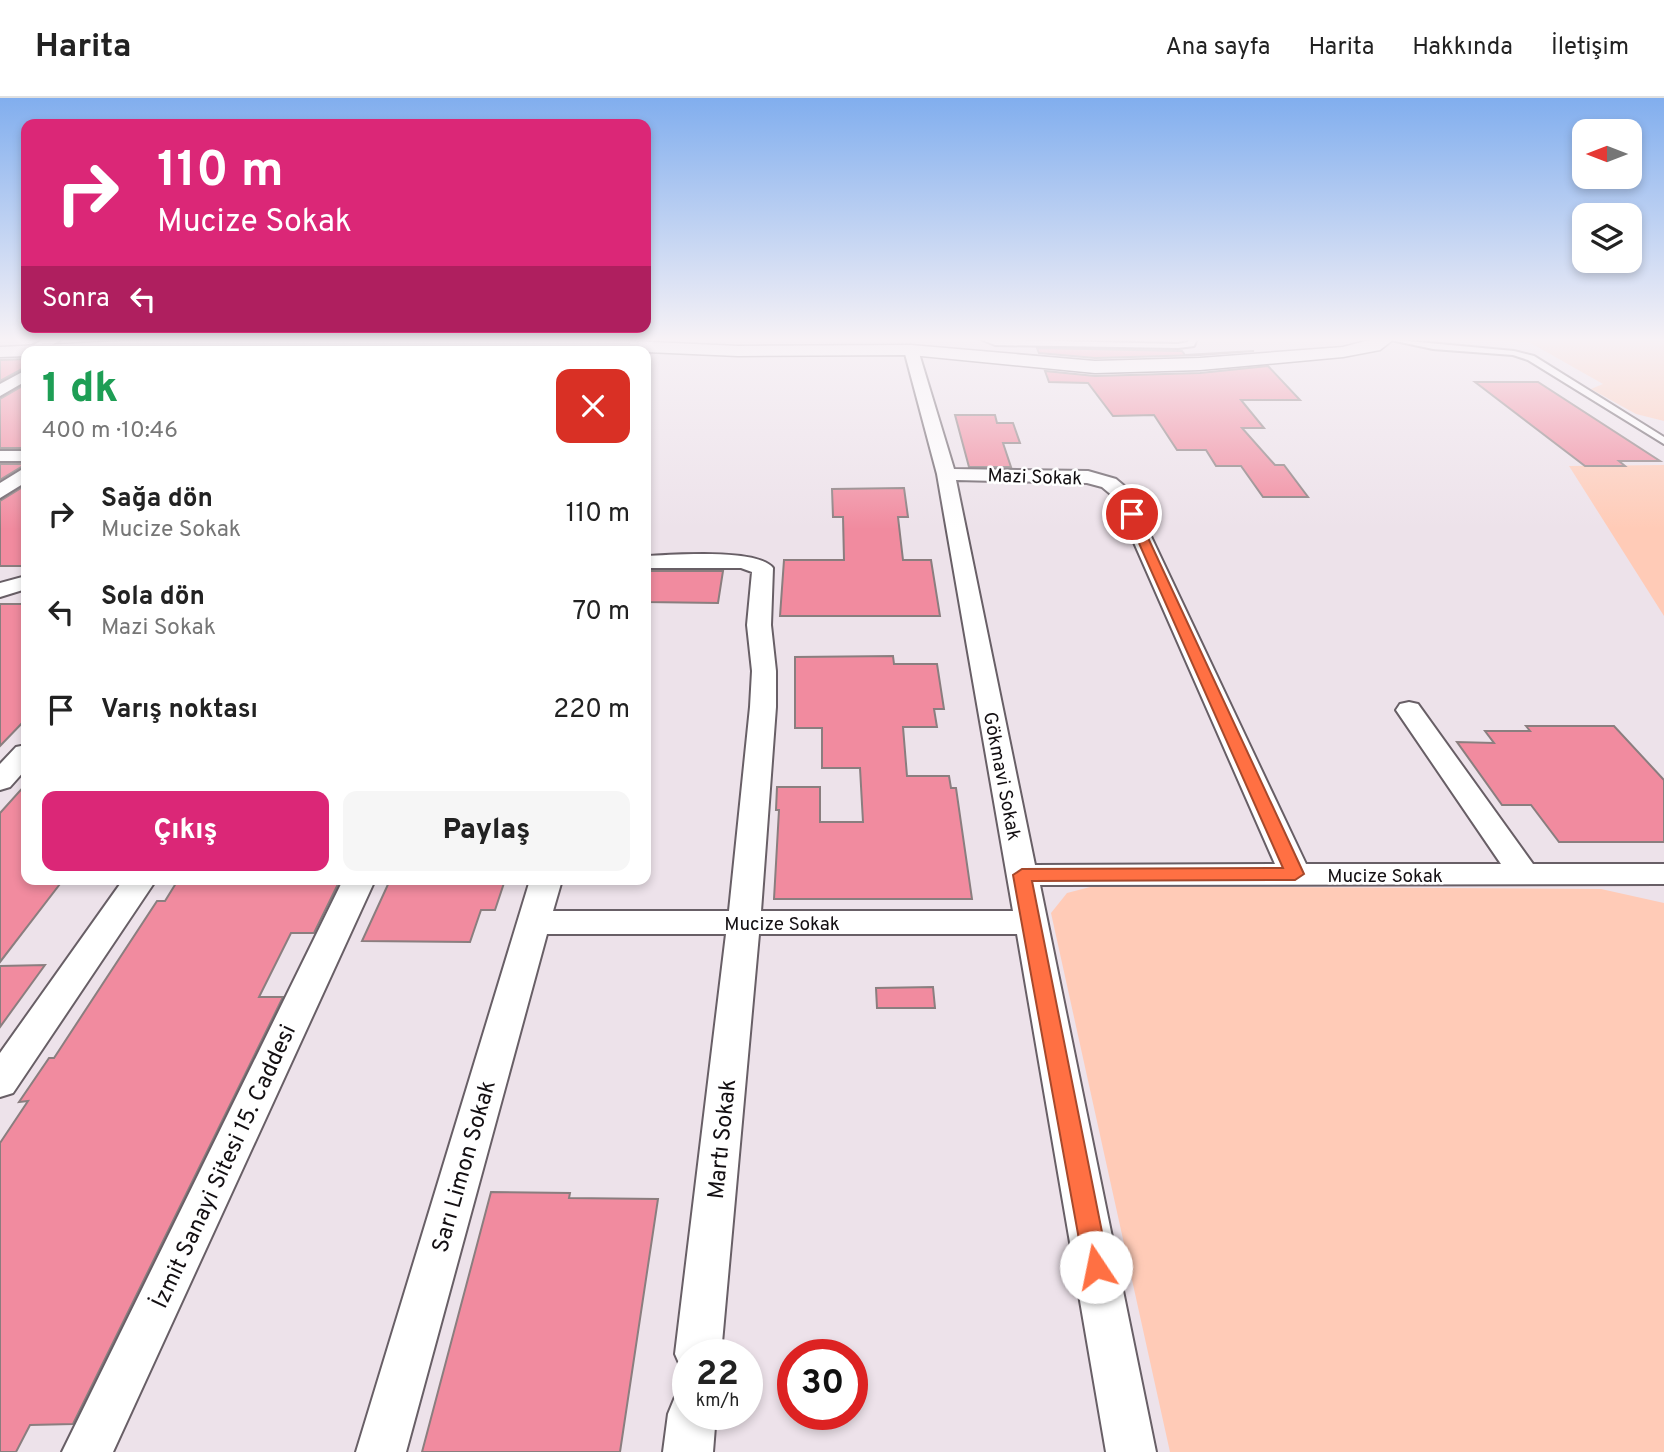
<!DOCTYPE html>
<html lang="tr">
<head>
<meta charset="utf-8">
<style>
	body { margin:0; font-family:Overpass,sans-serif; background:#f6f6f6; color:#222; height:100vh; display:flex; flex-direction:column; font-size:26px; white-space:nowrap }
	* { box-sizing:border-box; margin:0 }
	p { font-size:23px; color:#767676 }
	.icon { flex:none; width:38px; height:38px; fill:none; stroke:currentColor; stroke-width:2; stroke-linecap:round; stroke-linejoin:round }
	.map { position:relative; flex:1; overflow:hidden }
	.drawer { position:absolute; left:21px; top:248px; width:630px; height:539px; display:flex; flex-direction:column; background:#fff; border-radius:14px; box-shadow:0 4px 10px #0003 }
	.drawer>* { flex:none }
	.guide { position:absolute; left:21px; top:21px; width:630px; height:214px; border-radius:14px; box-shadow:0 4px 10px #0003; background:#db2777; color:#fff; overflow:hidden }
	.needle { width:46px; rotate:270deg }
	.fabs { position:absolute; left:1572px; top:21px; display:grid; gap:14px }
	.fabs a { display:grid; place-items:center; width:70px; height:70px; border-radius:14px; background:#fff; box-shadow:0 4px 10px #0003; font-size:35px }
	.speed { position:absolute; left:672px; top:1241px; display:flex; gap:14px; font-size:35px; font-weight:700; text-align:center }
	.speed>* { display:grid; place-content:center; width:91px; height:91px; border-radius:50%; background:#fff; box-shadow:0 4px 10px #0003; line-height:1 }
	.speed small { font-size:18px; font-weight:400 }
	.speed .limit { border:10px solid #d22; background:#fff; color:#111 }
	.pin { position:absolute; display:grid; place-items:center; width:60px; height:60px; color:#fff; margin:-30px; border:4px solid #fff; border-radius:50%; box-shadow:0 2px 7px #0007 }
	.me { position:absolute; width:77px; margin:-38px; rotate:349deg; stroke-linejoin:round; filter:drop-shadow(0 0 5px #0008) }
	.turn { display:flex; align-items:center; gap:24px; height:147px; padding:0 21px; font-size:32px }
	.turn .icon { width:91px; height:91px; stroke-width:2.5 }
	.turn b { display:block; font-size:49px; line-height:60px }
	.then { display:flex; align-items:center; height:66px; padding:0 21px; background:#0003; gap:14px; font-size:26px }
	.round { display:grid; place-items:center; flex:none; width:74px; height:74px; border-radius:14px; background:#f6f6f6 }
	.headline { display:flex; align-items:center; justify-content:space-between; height:119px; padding:0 21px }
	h1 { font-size:42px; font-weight:800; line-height:52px; color:#1e9e55 }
	.button { display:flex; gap:14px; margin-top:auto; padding:14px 21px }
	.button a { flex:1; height:80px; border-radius:14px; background:#db2777; color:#fff; font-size:28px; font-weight:800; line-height:80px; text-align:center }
	.button a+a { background:#f6f6f6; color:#222 }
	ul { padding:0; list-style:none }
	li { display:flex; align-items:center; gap:21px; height:98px; padding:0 21px }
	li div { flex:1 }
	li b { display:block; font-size:26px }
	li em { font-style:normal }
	header { display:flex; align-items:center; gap:42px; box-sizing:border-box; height:98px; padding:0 35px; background:#fff; border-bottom:2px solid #e0e0e0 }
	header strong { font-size:33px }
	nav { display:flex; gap:38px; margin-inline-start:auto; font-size:24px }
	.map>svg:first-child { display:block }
	.green { fill:#ffcbb7 }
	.building { fill:#f18b9f; stroke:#8a7e7f; stroke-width:2 }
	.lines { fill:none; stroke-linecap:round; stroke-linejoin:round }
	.service-casing { stroke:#685f66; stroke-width:4 }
	.minor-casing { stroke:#685f66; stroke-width:4 }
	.tertiary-casing { stroke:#685f66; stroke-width:3 }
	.service { fill:#fff; fill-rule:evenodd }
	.minor { fill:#fff; fill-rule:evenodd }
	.tertiary { fill:#fff; fill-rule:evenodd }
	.route { fill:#ff7043; stroke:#a6492c; stroke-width:2 }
	.labels { text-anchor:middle; stroke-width:5; stroke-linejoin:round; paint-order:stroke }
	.street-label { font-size:19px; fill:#130f12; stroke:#fff }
	.near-street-label { font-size:23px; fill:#130f12; stroke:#fff }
</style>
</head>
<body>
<header>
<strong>Harita</strong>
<nav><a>Ana sayfa</a><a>Harita</a><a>Hakkında</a><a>İletişim</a></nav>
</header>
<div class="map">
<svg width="1664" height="1354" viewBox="0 0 1664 1354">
	<rect width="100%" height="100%" fill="#ede2ea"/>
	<path class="green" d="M1424 241H1664V323L1636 316 1591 291 1603 286 1529 244Z
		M1664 367V518L1569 368Z
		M1094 788 1601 791 1664 805V1354H1170L1051 815 1067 795Z"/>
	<path class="building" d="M1037 250 1182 253 1185 257 1254 253 1200 257 1095 260 1039 255Z
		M26 261V269L0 283V262Z
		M1268 268 1300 302H1241L1264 330H1242L1275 367H1284L1308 399H1263L1241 368H1216L1206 352H1177L1154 317 1113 318 1088 285 1049 284 1045 273 1095 278 1200 275Z
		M1475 284H1538L1660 363H1619L1625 368H1585Z
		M26 286V350H0V301Z
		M955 317H995L997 325H1013L1020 345H1003L1011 369H969Z
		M0 366H26L0 382Z
		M26 387V468H0V403Z
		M904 390 908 419H898L903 462H931L940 518H780L784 462H844L843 419H833L832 391Z
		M646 473H723L718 505 646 504Z
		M0 506H26V621L0 648Z
		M893 558 894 566H937L944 611H934L937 629H903L907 678H949L951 690H956L972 801H774L779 712H776L777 689H820V724H863L860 670H822V630H795V559Z
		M1526 628H1614L1664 682V744H1559L1531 707H1502L1457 644 1494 645 1485 633H1530Z
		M26 686V782H63L0 864V715Z
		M178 782H340L314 835H291L259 899H283L73 1326 30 1327 16 1354H0V1045L28 1003 19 1004 49 960H54L157 803H165Z
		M390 782H505L495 812H481L470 844 362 843Z
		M45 867 0 929V868Z
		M933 889 935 910H877L876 890Z
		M491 1094 570 1095 569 1100 658 1101 620 1354H422Z"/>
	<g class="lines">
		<g class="service-casing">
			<path id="service" d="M980 241 1178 246 1188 244 1189 241H1197L1194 248 1178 250 995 247Z
				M1386 241 1514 253 1534 258 1664 339V346L1528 262 1513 257 1433 251Z"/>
		</g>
		<g class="minor-casing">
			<path id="minor" d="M44 241H62L40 254H26V256L23 253Z
				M414 243 608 247 615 251 614 254 409 250 407 247Z
				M307 244 312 245 314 248 312 251 126 254 133 250Z
				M911 248 918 252 954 371 1088 373 1116 381 1129 392 1306 766H1501L1396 612 1400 606 1409 604 1418 606 1533 766H1664V786L1040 787 1156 1354H1106L1017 836H759L721 1256H688V1275L682 1272 675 1256 726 836H547L406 1354H356L530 782H562L553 813H729L750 609 752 573 747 527 752 474 741 470H646V458C671 457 758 450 773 470L771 527 776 573V609L761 813H1013L937 376 904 252ZM956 382 1087 385 1102 389 1114 399 1275 766 1035 767Z
				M26 272V283L0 298V286Z
				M0 353H26V363H0Z
				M26 369V384L0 400V385Z
				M26 478V491L0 499V485Z
				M26 647V671L10 689 0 692V666L16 649Z
				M123 782H156L13 995 0 999V955Z
				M343 782H375L113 1354H62Z
				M688 1294V1316H716L713 1354H663L668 1316 675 1299Z"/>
		</g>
		<g class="tertiary-casing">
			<path id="tertiary" d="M169 241H586L738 248 911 247 1095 263 1200 260 1343 249 1373 241H1394L1380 252 1343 259 1200 272 1095 275 911 257 738 258 509 248H244L125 254H26V258L0 259V249Z"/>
		</g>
		<use href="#service" class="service"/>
		<use href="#minor" class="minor"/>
		<use href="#tertiary" class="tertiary"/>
	</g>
	<linearGradient id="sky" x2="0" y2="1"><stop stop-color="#81aeee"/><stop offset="0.56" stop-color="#f7f2f6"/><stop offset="1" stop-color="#f7f2f6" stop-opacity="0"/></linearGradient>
	<rect width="1664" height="431" fill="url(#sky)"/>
	<path class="route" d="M1132 413 1137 416 1304 776 1295 782 1032 783 1109 1169 1105 1177 1096 1180 1087 1177 1084 1169 1013 777 1022 771 1283 770 1126 416Z"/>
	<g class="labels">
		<g class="street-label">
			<text transform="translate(1035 378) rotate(2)" y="7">Mazi Sokak</text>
			<text transform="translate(1003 678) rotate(79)" y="7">Gökmavi Sokak</text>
			<text x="1385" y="784">Mucize Sokak</text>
			<text x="782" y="832">Mucize Sokak</text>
		</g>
		<g class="near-street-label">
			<text transform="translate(721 1041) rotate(-84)" y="8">Martı Sokak</text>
			<text transform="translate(223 1068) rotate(-65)" y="8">İzmit Sanayi Sitesi 15. Caddesi</text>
			<text transform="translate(463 1068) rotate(-74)" y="8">Sarı Limon Sokak</text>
		</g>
	</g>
</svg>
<div class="fabs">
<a><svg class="needle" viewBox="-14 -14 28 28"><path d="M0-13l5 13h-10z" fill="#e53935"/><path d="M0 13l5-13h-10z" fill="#767676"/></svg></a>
<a><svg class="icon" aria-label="layers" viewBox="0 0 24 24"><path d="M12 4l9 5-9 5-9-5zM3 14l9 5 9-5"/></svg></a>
</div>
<div class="speed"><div>22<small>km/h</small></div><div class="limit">30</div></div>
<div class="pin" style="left:1132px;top:416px;background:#d93025"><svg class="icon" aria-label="arrive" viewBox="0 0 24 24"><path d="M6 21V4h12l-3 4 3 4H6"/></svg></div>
<svg class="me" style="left:1096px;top:1169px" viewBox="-20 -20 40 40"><circle r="19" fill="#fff"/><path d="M0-13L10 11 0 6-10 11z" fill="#ff7043"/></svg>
<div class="guide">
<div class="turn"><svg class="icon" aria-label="right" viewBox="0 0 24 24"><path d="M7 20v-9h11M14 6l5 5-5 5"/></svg><div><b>110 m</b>Mucize Sokak</div></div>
<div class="then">Sonra<svg class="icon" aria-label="left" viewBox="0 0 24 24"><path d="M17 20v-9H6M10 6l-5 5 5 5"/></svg></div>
</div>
<section class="drawer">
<div class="headline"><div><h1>1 dk</h1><p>400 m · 10:46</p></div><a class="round" style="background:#d93025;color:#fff"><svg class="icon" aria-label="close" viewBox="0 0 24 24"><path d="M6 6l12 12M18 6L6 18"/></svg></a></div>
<ul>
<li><svg class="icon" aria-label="right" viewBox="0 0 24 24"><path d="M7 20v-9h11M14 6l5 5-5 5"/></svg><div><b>Sağa dön</b><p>Mucize Sokak</p></div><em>110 m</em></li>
<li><svg class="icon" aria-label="left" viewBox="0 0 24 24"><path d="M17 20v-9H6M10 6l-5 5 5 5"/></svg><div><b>Sola dön</b><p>Mazi Sokak</p></div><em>70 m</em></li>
<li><svg class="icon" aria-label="arrive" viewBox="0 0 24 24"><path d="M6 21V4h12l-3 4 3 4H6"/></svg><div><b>Varış noktası</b></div><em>220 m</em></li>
</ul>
<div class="button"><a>Çıkış</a><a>Paylaş</a></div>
</section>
</div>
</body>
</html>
